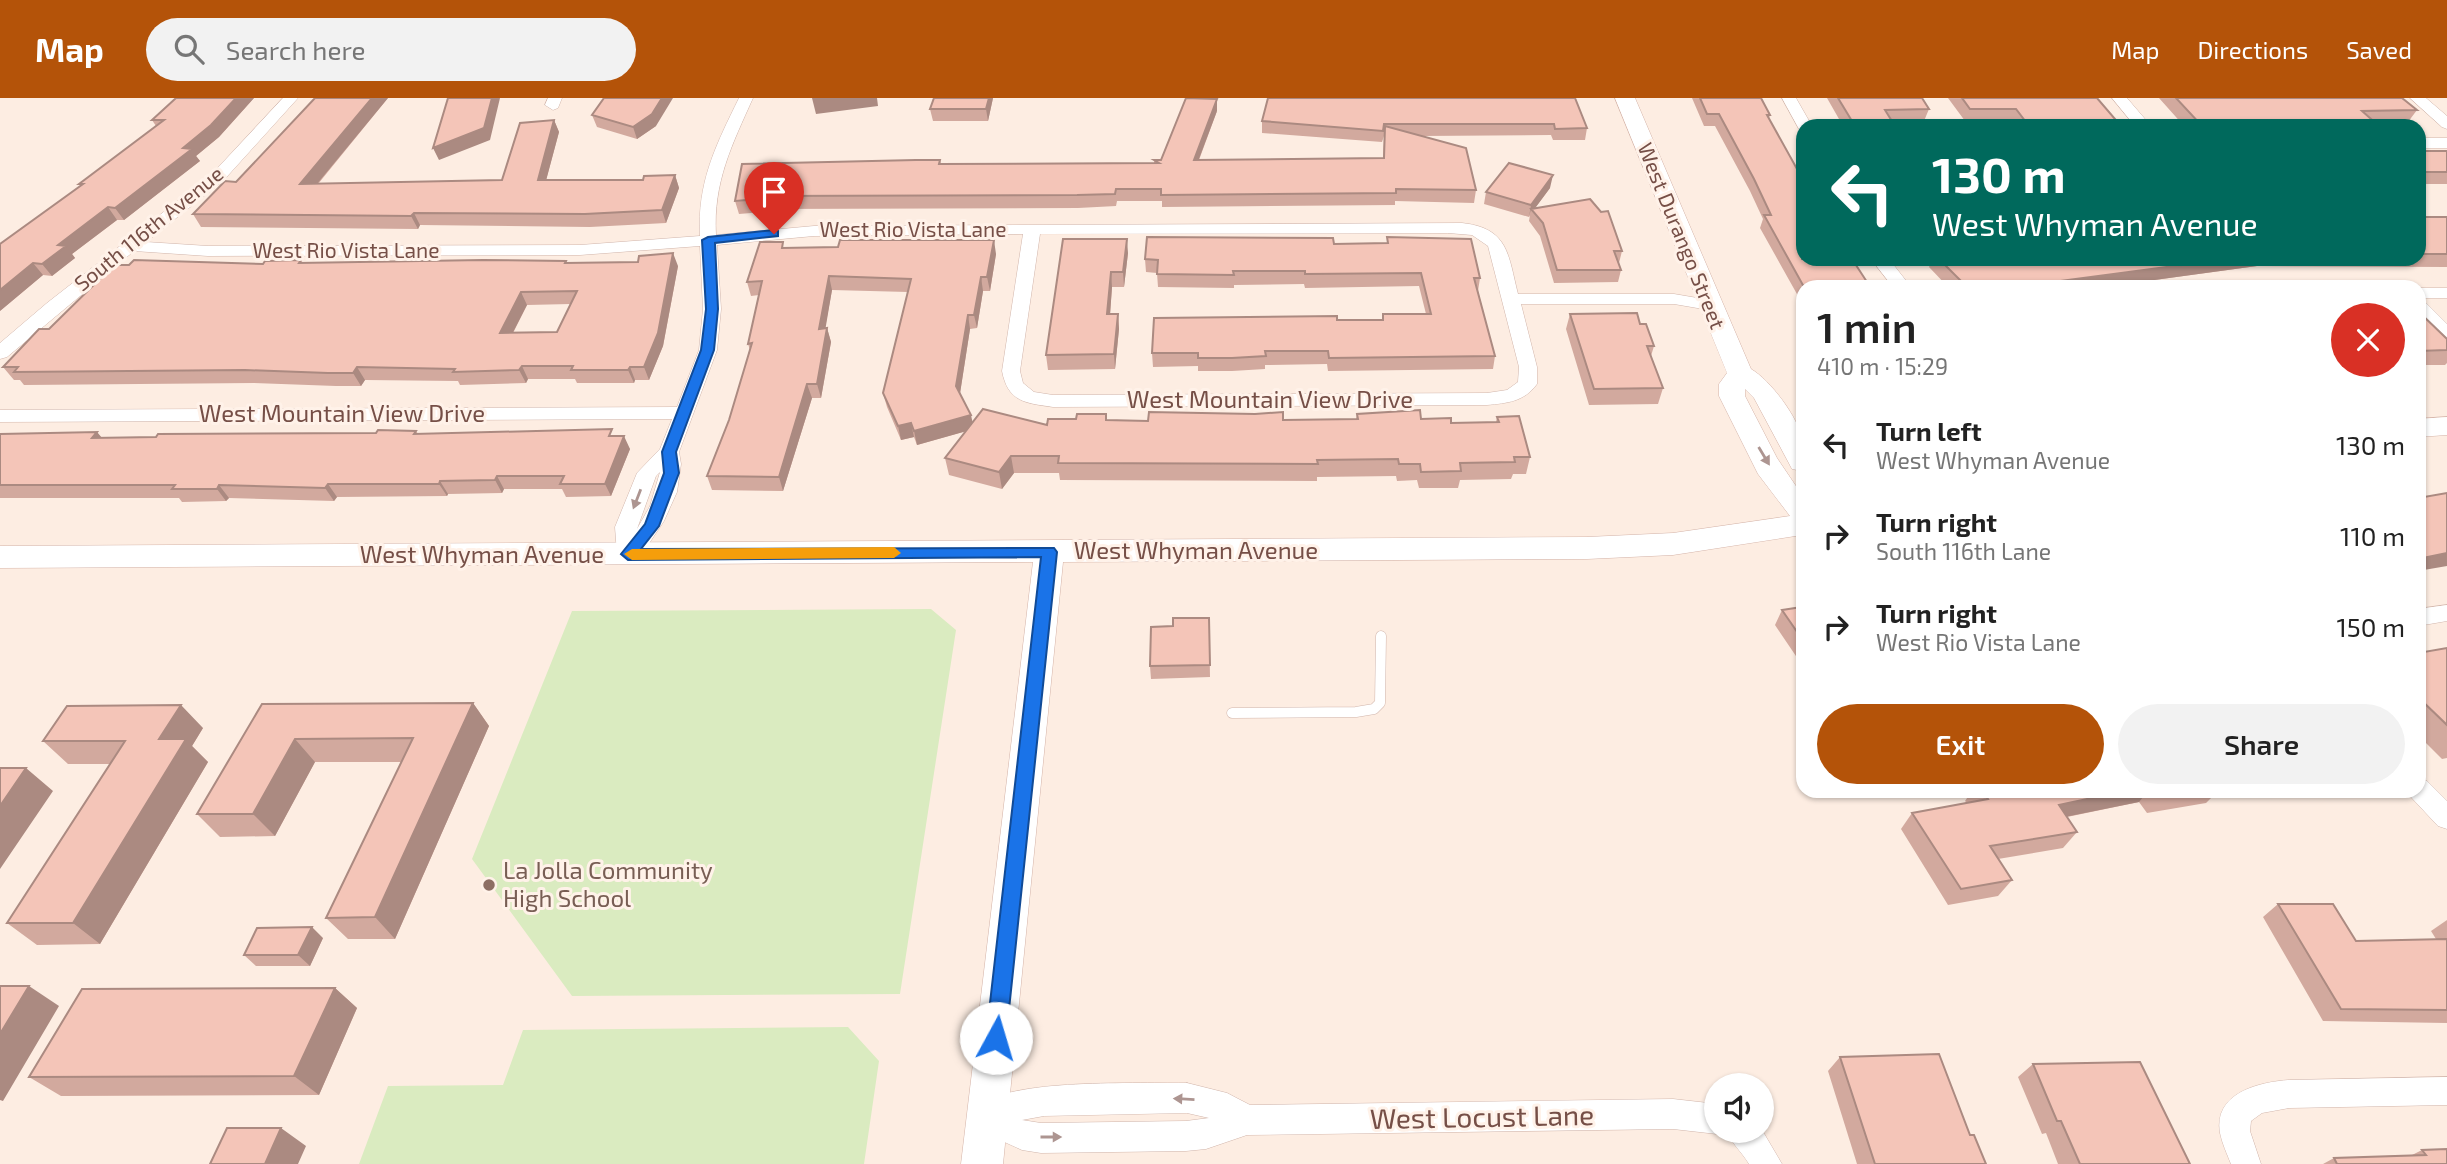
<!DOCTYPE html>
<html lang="en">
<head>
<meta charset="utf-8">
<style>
	body { margin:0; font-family:"Exo 2",sans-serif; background:#f2f2f2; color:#222; height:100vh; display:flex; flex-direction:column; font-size:26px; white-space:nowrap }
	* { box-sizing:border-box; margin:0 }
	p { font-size:23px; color:#767676 }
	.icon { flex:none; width:38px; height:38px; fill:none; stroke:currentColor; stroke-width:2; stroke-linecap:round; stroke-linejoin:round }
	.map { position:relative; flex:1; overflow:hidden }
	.panel { position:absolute; left:1796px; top:182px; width:630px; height:518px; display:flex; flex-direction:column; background:#fff; border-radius:21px; box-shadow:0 2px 5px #0004 }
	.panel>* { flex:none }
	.hud { position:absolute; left:1796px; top:21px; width:630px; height:147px; border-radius:21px; box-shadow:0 2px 5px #0004; background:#00695c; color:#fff; overflow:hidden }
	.fabs { position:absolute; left:1704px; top:975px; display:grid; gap:14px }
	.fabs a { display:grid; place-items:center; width:70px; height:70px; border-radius:50%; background:#fff; box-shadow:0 2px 5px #0004; font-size:35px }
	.pin { position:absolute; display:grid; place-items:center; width:60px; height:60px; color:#fff; margin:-72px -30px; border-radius:50% 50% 50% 0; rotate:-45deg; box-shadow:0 0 7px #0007 }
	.pin .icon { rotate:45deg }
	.me { position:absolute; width:77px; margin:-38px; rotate:6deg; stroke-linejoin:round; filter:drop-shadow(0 0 5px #0008) }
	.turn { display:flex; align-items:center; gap:24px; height:147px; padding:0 21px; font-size:32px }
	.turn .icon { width:91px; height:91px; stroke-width:2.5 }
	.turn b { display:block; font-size:49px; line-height:60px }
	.round { display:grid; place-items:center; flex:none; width:74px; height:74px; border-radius:37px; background:#f2f2f2 }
	.overview { display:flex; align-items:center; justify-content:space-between; height:119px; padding:0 21px }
	h1 { font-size:42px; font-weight:600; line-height:52px }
	.button { display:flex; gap:14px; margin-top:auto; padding:14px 21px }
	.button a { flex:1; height:80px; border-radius:42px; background:#b45309; color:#fff; font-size:28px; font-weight:600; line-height:80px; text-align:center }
	.button a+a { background:#f2f2f2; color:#222 }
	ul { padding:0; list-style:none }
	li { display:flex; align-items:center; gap:21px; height:91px; padding:0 21px }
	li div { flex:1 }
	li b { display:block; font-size:26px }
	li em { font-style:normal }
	header { display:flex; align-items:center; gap:42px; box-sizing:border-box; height:98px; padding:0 35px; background:#b45309; color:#fff }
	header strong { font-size:33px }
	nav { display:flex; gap:38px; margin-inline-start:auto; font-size:24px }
	.search { width:490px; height:63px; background:#f2f2f2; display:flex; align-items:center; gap:18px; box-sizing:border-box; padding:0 24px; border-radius:38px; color:#767676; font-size:26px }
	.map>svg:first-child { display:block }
	.green { fill:#daebc0 }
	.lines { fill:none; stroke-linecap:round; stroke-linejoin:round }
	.lane-casing { stroke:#d1b5ab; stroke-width:11 }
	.street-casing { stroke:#d1b5ab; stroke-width:1 }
	.secondary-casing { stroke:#d4b3a8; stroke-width:1 }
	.lane { stroke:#fff; stroke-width:10 }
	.street { fill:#fff; fill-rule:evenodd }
	.secondary { fill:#fff; fill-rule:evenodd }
	.wall { fill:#d2a99e; fill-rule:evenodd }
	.shaded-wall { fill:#ab8a81 }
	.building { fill:#f4c5b8; stroke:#ab8a81; stroke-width:2; fill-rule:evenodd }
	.oneway { fill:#ad9591 }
	.route { fill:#1a73e8; stroke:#114b97; stroke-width:2 }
	.slow { fill:#f59e0b }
	.education-dot { fill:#8d6e63; stroke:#fff2e9; stroke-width:2.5 }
	.labels { text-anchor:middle; stroke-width:6; stroke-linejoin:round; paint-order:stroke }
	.far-street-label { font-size:21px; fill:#764f47; stroke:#fff2e9 }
	.street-label { font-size:24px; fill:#764f47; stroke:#fff2e9 }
	.education-label { font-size:24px; fill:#785e54; stroke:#fff2e9; text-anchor:start }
	.near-street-label { font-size:28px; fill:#764f47; stroke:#fff2e9 }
</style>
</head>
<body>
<header>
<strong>Map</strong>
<div class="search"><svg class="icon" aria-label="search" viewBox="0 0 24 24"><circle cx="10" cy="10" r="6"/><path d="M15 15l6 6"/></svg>Search here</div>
<nav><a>Map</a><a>Directions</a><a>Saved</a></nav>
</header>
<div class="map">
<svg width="2447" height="1066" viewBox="0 0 2447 1066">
	<rect width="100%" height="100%" fill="#fdede2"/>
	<path class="green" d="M931 511 956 532 900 896 572 898 472 761 572 513Z
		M848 929 879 963 864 1066H359L388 988 503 987 523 932Z"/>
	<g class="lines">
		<g class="lane-casing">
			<path id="lane" d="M1232 615 1356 614 1374 611 1380 605 1381 538"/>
		</g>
		<g class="street-casing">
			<path id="street" d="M283 0H298L223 83 146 144 208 148 580 147 700 138C697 84 716 47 739 0H753C732 47 713 84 716 137L814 128 1462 125C1509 130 1508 157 1518 196H1674L1715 203 1718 207 1709 212 1674 206H1521L1537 269V286C1524 304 1507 305 1487 307L1053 309C1025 305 1008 304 1002 273L1023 136 814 138 717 147 721 211 717 252 679 354 681 366 677 394 664 423 644 453 636 461 628 464 620 461 617 456 615 429 637 375 660 351 672 321 0 324V312L677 309 699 252 703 211 700 148 580 157 208 158 134 153 7 259 0 261V245L47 205 211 77ZM1448 135 1472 137 1488 148 1519 269 1518 284 1507 292 1487 295 1053 297 1034 294 1023 285 1020 273 1040 136ZM660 374 650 408 637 431 656 378Z
				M548 0H562L558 10 553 12 545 7Z
				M1782 0H1796L1812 28H1802V32L1799 31Z
				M2112 0H2127L2151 28H2135Z
				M2410 0H2426L2447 18V31L2442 29Z
				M2418 40H2447V50H2418Z
				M1871 161H1889L1911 189H1893Z
				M2418 190H2447V200H2418Z
				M2418 202 2424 203 2447 226V243L2440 241 2418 218Z
				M2447 507V523L2418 528V511Z
				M2418 680 2427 683 2447 703V731L2438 728 2409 697 2407 693H2418Z
				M2447 979V1007L2289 1010 2262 1015 2251 1023 2250 1033 2261 1066H2231C2227 1056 2222 1045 2220 1035 2213 995 2259 984 2289 982Z
				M1187 985 1227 995 1250 1007 1673 1001 1717 1006V1032H1725L1717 1036 1673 1031 1247 1037 1206 1051 1186 1053 1041 1055 1022 1052 976 1031 972 1021C973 1018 974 1014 976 1011 1002 979 1145 986 1187 985ZM1187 1015 1209 1020 1186 1023 1041 1025 1022 1022 1044 1018Z
				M1726 1032H1762L1782 1066H1749C1742 1054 1731 1045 1726 1032Z"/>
		</g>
		<g class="secondary-casing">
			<path id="secondary" d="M1615 0H1635L1751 271C1770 282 1798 319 1802 341 1805 350 1803 364 1802 373L1792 371 1754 300 1745 291V298L1777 360 1802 397V437L1673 457 1587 461 1063 464 1003 1066H961L1033 464 0 470V448L1587 439 1673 435 1790 418 1758 376 1719 298V286L1727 275Z
				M2447 319V337L2418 339V321Z"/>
		</g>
		<use href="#lane" class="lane"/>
		<use href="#street" class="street"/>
		<use href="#secondary" class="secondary"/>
	</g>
	<path class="wall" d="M176 0H254L219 39 196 58 200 63 124 122H117L72 156 75 160 52 178 43 177 0 213 81 88 79 86 156 28 152 22Z
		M315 0H388L318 86 502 82 554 22 559 34 546 82H643L675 77 679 90 666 125 590 129 420 127 418 131 201 129 193 116 236 84Z
		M993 0 988 23H933L930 11Z
		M1575 0 1587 30 1585 42H1553L1551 37 1420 38 1476 92 1474 105 1395 103V107L1162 109V103H1117L1116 108 1078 110 763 111V114L739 116 735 103 940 62 941 66 1154 65V62H1161L1217 13 1199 62 1383 60 1384 38 1382 44 1262 35V23Z
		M1692 0H1761L1770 17 1769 20 1802 161 1878 189H1802V205L1760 130 1763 121 1750 93 1715 28H1704Z
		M1827 0H1922L1929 11 1924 23 1892 24 1895 28H1843Z
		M1948 0H2097L2121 28H2014L2010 23H1965Z
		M2159 0H2402L2417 12 2408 24 2375 25 2379 28H2184Z
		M592 17 656 28 637 41 597 29Z
		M2418 53H2447V86H2418Z
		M1550 90 1535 110 1622 153 1619 165 1621 172 1618 184 1554 185 1540 138 1529 123 1530 117 1529 119 1484 106 1486 94Z
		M2418 119H2447V169L2257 168 2103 189H1948L1929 169 1933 161H2418Z
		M1387 139 1480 180 1478 193 1495 258 1493 271 1328 273 1327 266 1265 267V271L1232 273H1198V268L1153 269 1152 255 1337 222H1382L1383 216H1426L1419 188 1305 190 1304 186 1234 187V190L1158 189 1157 175 1146 174 1145 161 1334 146 1387 145Z
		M1063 141 1128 155 1124 189H1112L1110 216H1118L1119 231 1115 271 1048 272 1046 257Z
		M785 150 996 156 990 193H983L977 230 970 231 960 295 972 325 1047 327 1106 316 1107 322 1148 323 1356 321 1357 316 1421 321 1451 325 1496 324 1497 319 1530 359 1526 376H1513L1511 381 1460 382 1458 390H1419L1417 382 1397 383 1396 378 1317 379V383L1060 382 1059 375H1014L1002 391 949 377 945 360 966 333 917 347 914 339 901 342 887 309 883 295 908 194 832 192 825 230H827L831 244 821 300H812L783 393 712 392 707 378 729 322 750 252 748 246 759 197 751 198 747 184Z
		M301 162 303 165 566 163 567 165 678 168 663 248 649 282H635L634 285H577L575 281H528L526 285 460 287 458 283 365 282 361 288H336L254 285 24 287 20 282H14L3 269 49 231 263 166ZM570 206 557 234 513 235 527 207Z
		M2418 213 2447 241V265L2445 267H2418Z
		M1570 216 1640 226 1654 248 1651 258 1663 290 1658 306 1589 307 1566 231Z
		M416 333 418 336 615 338 630 351 611 398 566 399 562 391H504L502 395 448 396 447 398 337 399 334 403 229 400 226 403 182 404 179 400H0V336L102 340 376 335Z
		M1802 509V567L1775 527 1782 512Z
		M1209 520 1210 579 1151 581 1150 568 1173 528Z
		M2447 550V660L2442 661 2418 637V555Z
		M473 605 489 628 395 841H348L326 820 402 664H315L275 738 220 739 197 716 262 606Z
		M203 630 192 648 208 664 100 846 37 847 7 825 110 666H68L43 643Z
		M1972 693H2218L2206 705 2147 715 2139 704 2067 719 2077 734 2063 750 1998 761 2012 782 1998 798 1948 807 1901 731 1912 715 1967 705 1965 703Z
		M2278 806 2356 843 2436 841 2431 833 2447 822V925L2323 923 2263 819Z
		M323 840 310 868H256L244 857Z
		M335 890 357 910 319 997 61 998 29 979Z
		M1840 959 1970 1037 1986 1066H1857L1828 973Z
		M2033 966 2190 1066H2058L2046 1035 2042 1036 2018 979Z
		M2422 1052 2447 1066H2323L2334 1060 2412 1057Z"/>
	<path class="shaded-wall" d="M236 0H254L219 39 196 58 200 63 124 122 115 110 183 50Z
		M372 0H388L307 98 300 86Z
		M492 0H500L490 42 439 62 433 50Z
		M662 0H673L656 28 637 41 633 29Z
		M812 0H877L878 8 816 16Z
		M989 0H993L988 23 986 11Z
		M1217 1V13L1194 74V62Z
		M554 22 559 34 543 94 538 82Z
		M675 77 679 90 666 125 662 112Z
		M1553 77 1550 90 1533 113 1531 111 1529 119 1531 107Z
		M760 98 763 111V114L759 101Z
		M108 109 117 122 72 156 75 160 52 178 42 166 58 147Z
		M414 115 420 127 418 131 411 118Z
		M1127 141 1128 155 1124 189 1123 174Z
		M994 142 996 156 990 193 987 179Z
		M673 155 678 168 663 248 649 282 644 269Z
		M2227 161H2262L2257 168 2103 189H2014Z
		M33 165 43 177 0 213V192Z
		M1111 174 1112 189 1109 231 1107 216Z
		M829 178 832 192 823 245 819 231Z
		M981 179 983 193 977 230 974 217Z
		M521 194 527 207 506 248 500 235Z
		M1118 216 1119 231 1115 271 1114 256Z
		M968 217 970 231 959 302 956 288Z
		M827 230 831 244 821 300 817 286Z
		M522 268 528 281 526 285 519 272Z
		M357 269 365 282 361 288 353 275Z
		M630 269 635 282 634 285 628 272Z
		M807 286 812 300 783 393 779 379Z
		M971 317 974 331 917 347 914 333Z
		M911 325 914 339 901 342 898 328Z
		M97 334 108 347 92 340Z
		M624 338 630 351 611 398 605 386Z
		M1011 358 1014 375 1002 391 999 374Z
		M497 378 504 391 502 395 495 382Z
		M440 383 448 396 447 398 439 386Z
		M328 386 337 399 334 403 325 390Z
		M219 387 229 400 226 403 217 391Z
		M2447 455V468L2418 473V461Z
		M473 605 489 628 395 841 375 819Z
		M181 607 203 630 192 648 208 664 100 846 73 825 159 641Z
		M295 641 315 664 275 738 253 716Z
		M26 670 53 693 0 771V708Z
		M2125 693H2148L2139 704 2045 723 2059 707Z
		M312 829 323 840 310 868 298 857Z
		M29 888 59 908 3 1003 0 1002V936Z
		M335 890 357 910 319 997 294 978Z
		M281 1030 306 1048 298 1066H265Z"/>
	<path class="building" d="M176 0H236L211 27 183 50 192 51 115 110 108 109 58 147 66 148 42 166 33 165 0 192V146L83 86H79L164 22H152Z
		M315 0H372L300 86 502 82 520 25 554 22 538 82H643L644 78 675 77 662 112 585 116 414 115 411 118 193 116 225 83 236 84Z
		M448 0H492L484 30 433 50Z
		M604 0H662L652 16 633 29 592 17Z
		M934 0H989L986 11H930Z
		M1186 0 1217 1 1194 62 1384 60 1385 28 1466 50 1476 92 1396 91V95L1161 97V91H1116L1115 96 1077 97 760 98 759 101 735 103 742 66 916 62H940L939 66 1159 65 1154 62H1161Z
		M1268 0H1575L1587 30 1555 31 1554 26H1384L1383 33 1262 23Z
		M1700 0H1761L1770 17H1767L1802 80V161H1852L1867 184 1873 183 1878 189H1804L1764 117H1771L1754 81 1719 16H1707Z
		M1838 0H1922L1929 11 1885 12 1895 28H1855Z
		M1962 0H2097L2121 28H2029L2016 11H1970Z
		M2176 0H2402L2417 12 2362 13 2379 28H2202Z
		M2418 53H2447V74H2418Z
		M1509 65 1553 77 1531 107 1486 94Z
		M1590 101 1601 114 1608 113 1622 153H1614L1621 172H1557L1543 125 1531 111Z
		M2418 119H2447V156H2418Z
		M1147 139 1333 140 1334 146 1388 145 1387 139 1471 141 1480 180H1474L1495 258 1329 260 1328 253H1265L1266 258 1232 260H1198V255H1152L1154 220 1337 218V222H1383V216H1431L1421 175 1305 176V173H1233L1234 177 1157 176 1158 162 1145 161Z
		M1063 141H1127L1123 174H1111L1107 216H1118L1114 256 1046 257Z
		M840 142H994L987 179H981L974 217H968L956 288 971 317 914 333 911 325 898 328 883 295 911 181 829 178 819 231 827 230 817 286H807L779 379 707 378 729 322 752 245 748 246 762 183 747 184 760 144H783L782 150 838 149Z
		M673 155 658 235 644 269H630L628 272H571L573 268H522L519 272 453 274 455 271 357 269 353 275H328L245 272 14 274 18 269H3L39 231H49L114 167H129L134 162 263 166 265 163 301 162 299 165 483 162 566 163 565 165 638 164 639 158ZM577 193 557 234 500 235 521 194Z
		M1939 161H2227L2014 189H1967Z
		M2418 213 2447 241V252L2418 253Z
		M1637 215 1640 226H1646L1654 248H1647L1663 290 1594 291 1570 216Z
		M983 311 1047 327 1048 321H1076L1077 316H1106V322L1148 323 1149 314 1255 316 1283 314V322L1358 321 1357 316 1420 312 1421 321 1451 320V325L1499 324 1497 319 1519 318 1530 359H1514L1515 364 1460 365 1461 373 1421 374 1420 366H1399L1398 361 1317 362 1318 366 1058 365 1059 358H1011L999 374 945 360Z
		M612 331 609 338H624L605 386H560L564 378H497L495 382 440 383 439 386H328L325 390 219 387 217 391H172L175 387H0V336L97 334 92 340 156 339 158 336 376 335 378 332 416 333 414 336Z
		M2447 395V455L2418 461V400Z
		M1802 509V541L1782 512Z
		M1173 520H1209L1210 567 1150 568 1151 529 1173 528Z
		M2447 550V627L2418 599V555Z
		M473 605 375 819 326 820 413 640 295 641 253 716H197L262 606Z
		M181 607 159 641H186L73 825H7L125 643H43L67 608Z
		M0 670H26L0 708Z
		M1982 693H2125L2059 707 2077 734 1990 748 2012 782 1961 791 1912 715 1988 701Z
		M2159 693H2193L2163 698Z
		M2278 806H2333L2356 843 2447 841V912L2341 911Z
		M312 829 298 857H244L257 830Z
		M0 888H29L0 936Z
		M335 890 294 978 29 979 82 891Z
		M1939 956 1970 1037H1974L1986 1066H1875L1840 959Z
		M2140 964 2190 1066H2080L2061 1023H2057L2033 966Z
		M227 1030H281L265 1066H210Z
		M2447 1051V1066H2337L2334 1060 2426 1057 2422 1052Z"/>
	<defs><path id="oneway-solid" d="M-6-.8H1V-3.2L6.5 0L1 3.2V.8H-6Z" transform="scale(1.75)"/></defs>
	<g class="oneway">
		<use href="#oneway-solid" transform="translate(1764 358) rotate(59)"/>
		<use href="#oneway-solid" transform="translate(637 401) rotate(111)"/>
		<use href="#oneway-solid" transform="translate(1184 1001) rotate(-177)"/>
		<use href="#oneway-solid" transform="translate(1051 1039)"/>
	</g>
	<path class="route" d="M774 132 778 133V138L715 145 718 211 714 252 676 354 679 375 659 428 641 451 1054 450 1057 454 1006 940 1003 947 996 949 989 947 986 940 1041 459 628 462 621 456 645 426 664 375 662 354 701 252 706 211 702 142 708 139Z"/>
	<path class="slow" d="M894 449 901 455 894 460 632 462 624 456 632 451Z"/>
	<circle class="education-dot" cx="489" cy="787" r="7"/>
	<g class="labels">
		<g class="far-street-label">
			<text transform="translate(149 131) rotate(-39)" y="7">South 116th Avenue</text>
			<text x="913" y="139">West Rio Vista Lane</text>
			<text transform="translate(1681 138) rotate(68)" y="7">West Durango Street</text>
			<text x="346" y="160">West Rio Vista Lane</text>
		</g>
		<g class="street-label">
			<text x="1270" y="310">West Mountain View Drive</text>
			<text x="342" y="324">West Mountain View Drive</text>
			<text x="1196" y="461">West Whyman Avenue</text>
			<text x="482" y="465">West Whyman Avenue</text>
		</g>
		<g class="education-label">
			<text x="503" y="781">La Jolla Community<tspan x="503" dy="28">High School</tspan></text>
		</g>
		<g class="near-street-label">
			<text transform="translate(1482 1019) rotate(-1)" y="10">West Locust Lane</text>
		</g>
	</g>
</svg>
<div class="fabs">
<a><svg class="icon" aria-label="sound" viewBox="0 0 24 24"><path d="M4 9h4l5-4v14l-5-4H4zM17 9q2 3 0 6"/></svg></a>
</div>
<div class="pin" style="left:774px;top:136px;background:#d93025"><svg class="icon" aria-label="arrive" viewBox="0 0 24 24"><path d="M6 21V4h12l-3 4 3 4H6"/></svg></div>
<svg class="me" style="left:996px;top:940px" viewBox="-20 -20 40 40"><circle r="19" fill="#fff"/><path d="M0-13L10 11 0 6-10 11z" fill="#1a73e8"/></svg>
<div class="hud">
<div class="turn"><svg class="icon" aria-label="left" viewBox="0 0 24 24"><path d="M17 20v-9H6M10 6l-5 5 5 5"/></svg><div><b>130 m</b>West Whyman Avenue</div></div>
</div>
<section class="panel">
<div class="overview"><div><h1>1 min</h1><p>410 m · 15:29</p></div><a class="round" style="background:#d93025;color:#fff"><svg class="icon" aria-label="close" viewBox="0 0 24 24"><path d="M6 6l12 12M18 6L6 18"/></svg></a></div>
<ul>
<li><svg class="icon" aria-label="left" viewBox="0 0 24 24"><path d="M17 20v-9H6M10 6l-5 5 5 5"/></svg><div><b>Turn left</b><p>West Whyman Avenue</p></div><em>130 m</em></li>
<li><svg class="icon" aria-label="right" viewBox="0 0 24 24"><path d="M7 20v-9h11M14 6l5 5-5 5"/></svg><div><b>Turn right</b><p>South 116th Lane</p></div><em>110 m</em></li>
<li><svg class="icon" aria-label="right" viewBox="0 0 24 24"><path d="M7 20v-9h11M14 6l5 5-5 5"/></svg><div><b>Turn right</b><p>West Rio Vista Lane</p></div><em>150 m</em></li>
</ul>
<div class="button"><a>Exit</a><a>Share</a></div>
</section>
</div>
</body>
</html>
